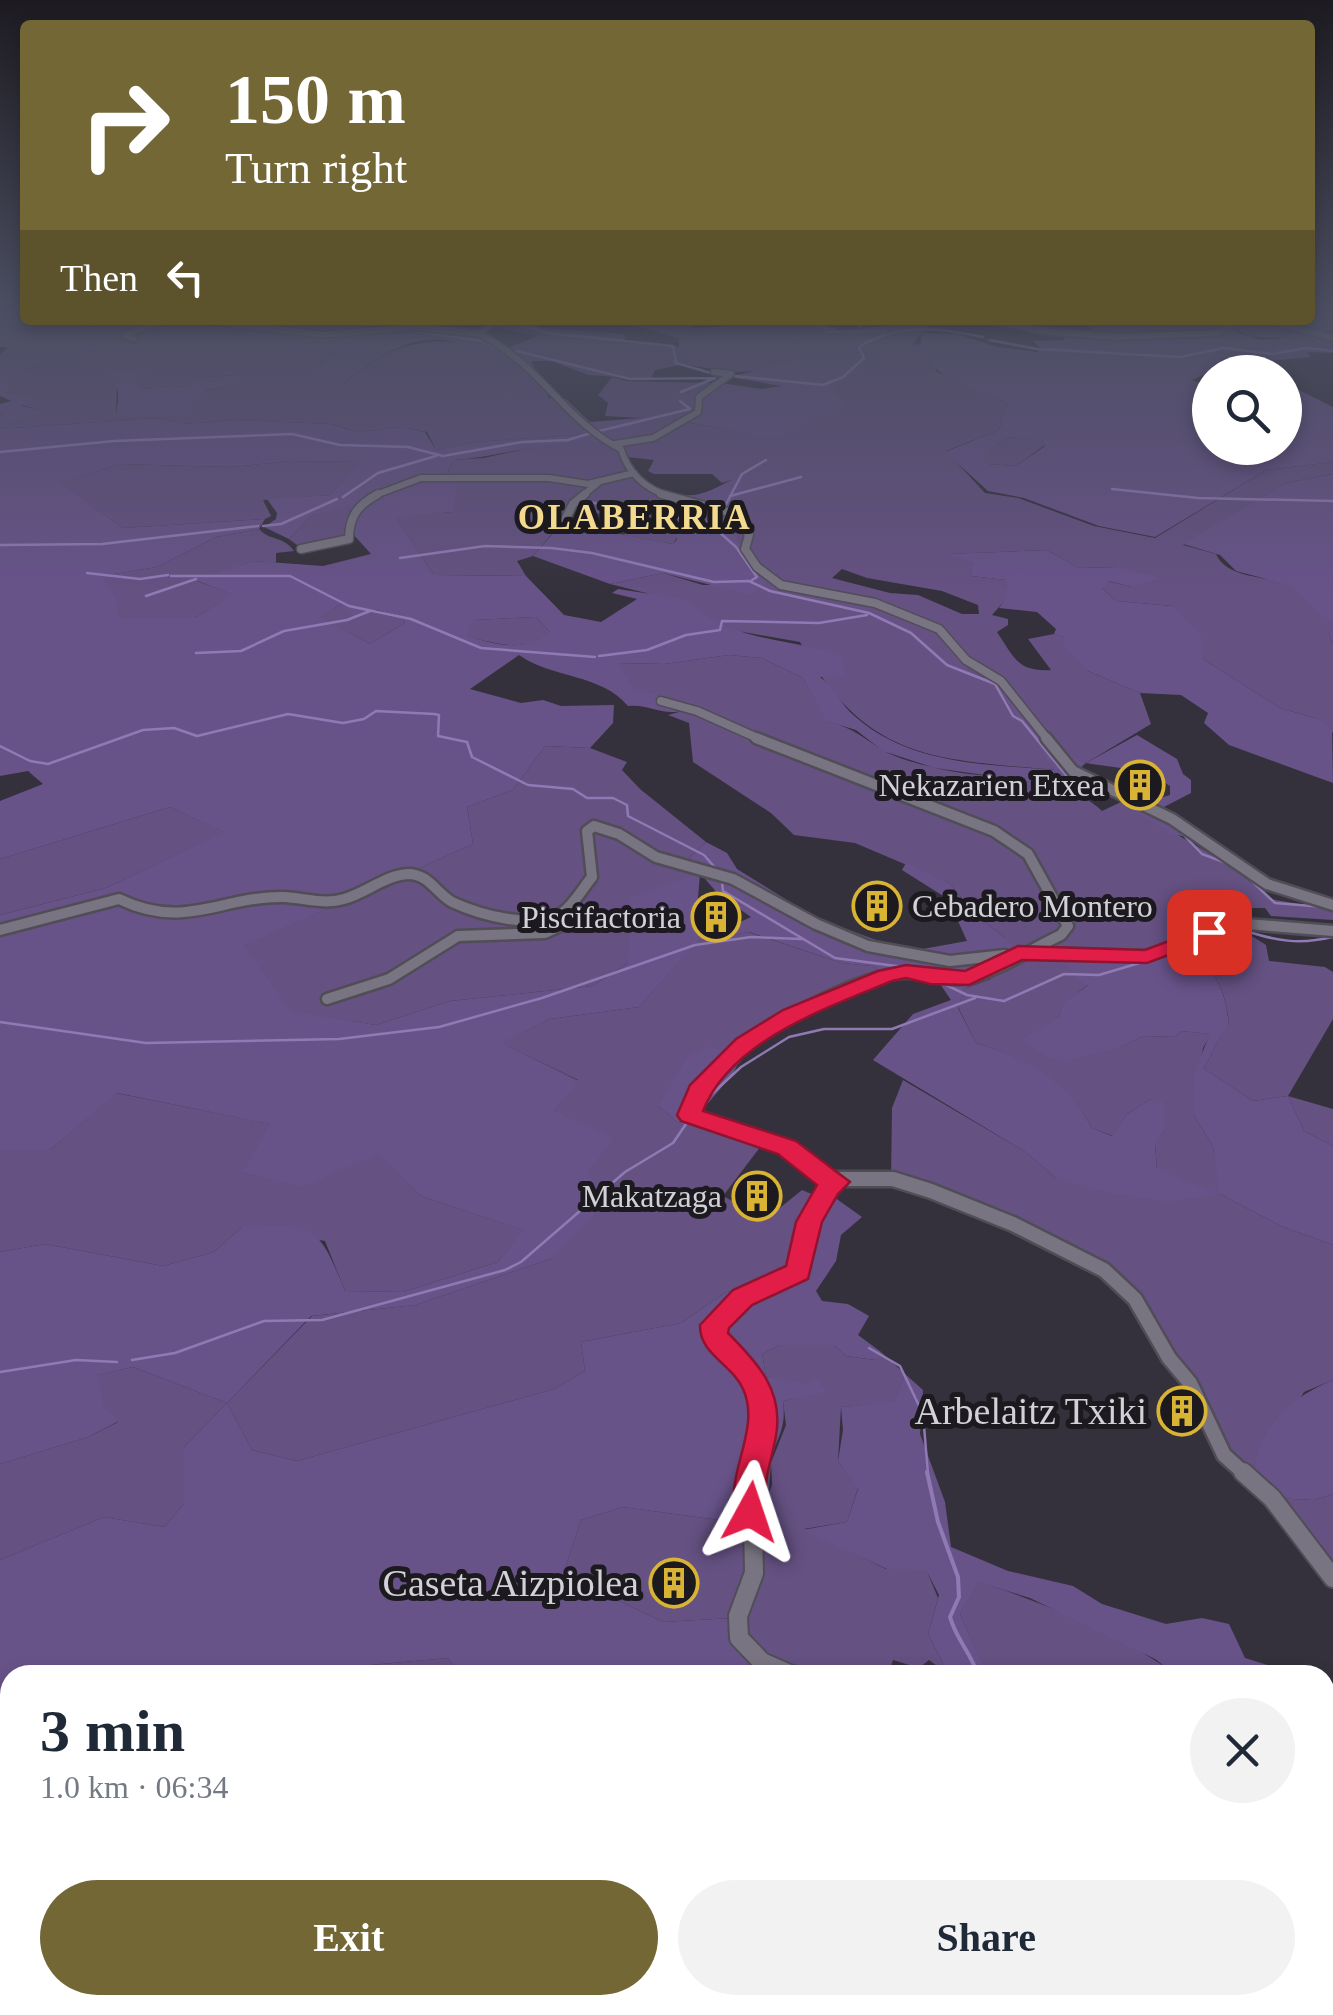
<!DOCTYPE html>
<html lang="en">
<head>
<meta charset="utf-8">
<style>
	body { margin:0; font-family:"Times New Roman",serif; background:#f2f2f3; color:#1f2937; height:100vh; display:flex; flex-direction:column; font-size:38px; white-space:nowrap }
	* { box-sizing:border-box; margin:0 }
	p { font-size:32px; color:#747a83 }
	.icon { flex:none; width:55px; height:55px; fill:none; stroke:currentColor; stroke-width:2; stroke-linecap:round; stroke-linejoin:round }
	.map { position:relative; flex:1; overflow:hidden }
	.drawer { position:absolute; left:0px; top:1665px; width:1335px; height:350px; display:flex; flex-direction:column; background:#fff; border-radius:30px 30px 0 0; box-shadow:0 5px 15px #0003 }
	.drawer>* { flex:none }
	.guide { position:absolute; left:20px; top:20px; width:1295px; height:305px; border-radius:10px; box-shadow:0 5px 15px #0003; background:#736736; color:#fff; overflow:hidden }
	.fabs { position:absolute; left:1192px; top:355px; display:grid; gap:20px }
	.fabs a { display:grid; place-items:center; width:110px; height:110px; border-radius:50%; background:#fff; box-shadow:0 5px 15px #0003; font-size:50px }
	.pin { position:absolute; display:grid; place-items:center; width:85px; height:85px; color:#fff; margin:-42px; border-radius:20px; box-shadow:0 5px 15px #0006 }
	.me { position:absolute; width:110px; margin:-55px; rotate:5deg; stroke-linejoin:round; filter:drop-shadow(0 0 8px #0008) }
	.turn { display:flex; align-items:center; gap:35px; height:210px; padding:0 40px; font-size:45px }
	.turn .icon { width:130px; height:130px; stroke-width:2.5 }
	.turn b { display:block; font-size:70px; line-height:85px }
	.then { display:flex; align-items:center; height:95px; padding:0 40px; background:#0003; gap:20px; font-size:38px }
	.round { display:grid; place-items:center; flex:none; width:105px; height:105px; border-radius:52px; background:#f2f2f3 }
	.head { display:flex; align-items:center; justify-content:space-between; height:170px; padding:0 40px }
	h1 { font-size:60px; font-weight:700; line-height:75px }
	.action { display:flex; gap:20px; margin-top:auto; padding:20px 40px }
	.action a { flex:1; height:115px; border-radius:60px; background:#736736; color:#fff; font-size:40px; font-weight:700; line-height:115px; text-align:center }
	.action a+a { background:#f2f2f3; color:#1f2937 }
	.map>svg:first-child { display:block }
	.green { fill:#655182; fill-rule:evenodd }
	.forest { fill:#685389; fill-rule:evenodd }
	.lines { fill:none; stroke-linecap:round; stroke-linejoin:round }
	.stream-far1 { stroke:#907ab4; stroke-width:2.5 }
	.stream { stroke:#907ab4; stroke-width:4 }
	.minor-far4-casing { stroke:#504d56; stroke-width:9 }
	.minor-far3-casing { stroke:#504d56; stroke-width:11 }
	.minor-far2-casing { stroke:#504d56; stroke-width:15 }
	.minor-far1-casing { stroke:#504d56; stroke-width:19 }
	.minor-casing { stroke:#504d56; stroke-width:22 }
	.minor-far4 { stroke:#797481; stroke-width:6 }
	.minor-far3 { stroke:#797481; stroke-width:8 }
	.minor-far2 { stroke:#797481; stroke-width:10 }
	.minor-far1 { stroke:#797481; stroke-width:14 }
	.minor { stroke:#797481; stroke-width:18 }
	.route { fill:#e11d48; stroke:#92132f; stroke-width:2.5 }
	.labels { text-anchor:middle; stroke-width:10; stroke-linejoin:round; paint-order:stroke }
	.poi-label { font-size:32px; fill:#d3d1d8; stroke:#1c1a1f; text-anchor:end }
	.far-district-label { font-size:35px; font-weight:bold; letter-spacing:2.5px; fill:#f4da8d; stroke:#1c1a1f }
	.near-poi-label { font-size:38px; fill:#d3d1d8; stroke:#1c1a1f; text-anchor:end }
</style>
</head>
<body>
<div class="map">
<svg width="1333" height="2015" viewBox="0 0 1333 2015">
	<rect width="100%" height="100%" fill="#35313c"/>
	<path class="green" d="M1310 308H1333V336L1290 331 1293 337C1260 337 1251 342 1223 320H1310Z
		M133 320H322L343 337 342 348 307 374 344 383C407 330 439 339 515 351L508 348 538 336 491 326 499 320H531L540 328 625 334V341L679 347V339L675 337 612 320H693L691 329 727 326 721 320H749L808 345 789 363 761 371 728 372 685 364 655 370 651 379 588 375 552 361H531L549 398 566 399 590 422 578 435 475 442 436 450 427 432 402 427 357 432 331 424 237 420 186 424 157 418 0 429V412L11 423 45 411 20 405 28 397 4 393 26 369 94 351 75 338 81 327 136 322ZM252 374 263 381 204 390 132 414H116L117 383 135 382 140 389 193 386V378Z
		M1016 320H1210H1200L1203 328 1167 332 1148 329 1134 337 1090 334V326L1081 324Z
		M899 333 917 337 914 345 921 343 937 372 1007 403 999 430 946 451 985 493 1018 498 1094 526 1155 538 1266 470 1333 462V474L1286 483 1183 545 1216 554C1225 575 1255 576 1276 581L1271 540 1291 586 1333 624 1329 634 1333 644V733L1315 718 1280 708 1203 659 1173 606 1116 601 1101 587 1108 581 1131 587 1118 567 1079 568 1047 550 949 554 974 563 971 576 1006 580 1008 597 992 615 1008 619V625L997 632C1014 657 1017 672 1051 670L1028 639 1054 634 1066 637 1088 671 1140 693 1151 724 1086 763 1065 755 1005 679 971 658 967 668 994 684 1056 770C933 759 866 761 800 642L732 630 646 593 610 584 663 573 703 585H761L778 573C743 563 743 542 721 519L741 477 722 483 712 474H654L648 471 654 460 627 457 625 466 679 506 688 518 673 544 624 535 634 520 573 509 533 556 517 561 526 576 434 575 395 516 453 512 446 478 453 460 484 458 552 443 595 440 641 418 605 416 608 403 598 395 612 377 627 381 716 383C703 392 696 410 684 422L776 438 849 403 830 389 874 363V342ZM842 569 867 578 942 591 978 605 979 614H962L918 595 890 593 832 578Z
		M1007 437 1041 439 1045 445 1016 466 987 464 982 454Z
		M289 461 361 462 331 495 263 500 271 516 265 519 123 528 59 483 119 464 232 467Z
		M349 505 352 533 349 539 301 548 289 539 311 516Z
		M259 529C270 541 284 536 294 551L276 553V563L254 561 197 581 233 594 195 618H118L101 576 157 567 216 537Z
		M341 604 401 616 405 623 370 644 320 617Z
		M536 617 551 633C523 654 497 643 465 636L472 620Z
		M729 655 762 658 803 678 827 721C854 729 858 734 881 749 895 758 916 763 932 767 988 783 1056 768 1102 811L1121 802 1233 867 1270 899 1333 910V920L1271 916 1265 908H1244L1245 922C1194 940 1080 967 1058 1018L1123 1046 1143 1036 1175 1037 1181 1031 1211 1034 1203 1048 1193 1114 1213 1146 1220 1194 1281 1226 1333 1245V1380L1304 1392 1254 1482 1238 1471 1144 1312 1085 1257 891 1180 892 1108 903 1080 1024 1151 1056 1178 1157 1169 1155 1144 1165 1129 1151 1099 1127 1114 1113 1136 1092 1128C1067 1082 1025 1058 976 1043L958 1007 964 989 991 979 1005 938 976 915 949 883 855 843 794 835 771 813 693 762 689 723 668 715 686 710 633 689 617 663 664 664Z
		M545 746 590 748 627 762 622 770 640 789 706 842 689 858 700 871 628 963 593 986 450 1001 376 1025 291 1012 243 946 473 844 467 807 513 790Z
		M170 807 225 832 106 888 0 915V859Z
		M748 932 842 963 872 966 886 974 788 1013 742 1041 658 1106 685 1128 694 1122 764 1142 723 1196 766 1219 802 1190 814 1195 801 1237 797 1268 750 1290 726 1292 681 1323 581 1342 585 1371 554 1389 297 1461 252 1450 227 1403 184 1447V1504L164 1527 104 1517 0 1560V1464L88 1437 118 1422 105 1410 96 1375 133 1367 227 1403 312 1316 415 1305 550 1259 587 1173 554 1111 578 1080 501 1043 550 1019 639 1007 696 941Z
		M1247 933 1266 945 1269 961 1325 967 1333 972V1019L1288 1096 1333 1109V1146L1304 1131 1288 1096 1253 1101 1203 1068C1215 1054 1215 1037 1229 1026 1227 1002 1222 983 1206 965L1212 954 1208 943Z
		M116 1093 271 1124 244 1173 302 1186 379 1153 421 1196 524 1230 498 1262 403 1292 345 1291 325 1241 242 1227 214 1252 163 1266 45 1244 0 1252V1150H50Z
		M780 1345H834L846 1356 875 1360 881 1352 905 1374 894 1403 841 1407 838 1461 858 1488 847 1522 804 1529 886 1569H926L938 1598 928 1634 949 1675 929 1660 919 1668 893 1660 888 1675H766L745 1652 732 1618 663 1622 563 1574 581 1520 623 1507 756 1525 772 1485 771 1463 786 1425 783 1401 826 1391 766 1376 762 1354Z
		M1333 1494V1574L1272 1498 1314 1500Z
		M977 1581C1039 1601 1124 1635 1176 1675H1116L1080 1668 1041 1675 985 1671 960 1614Z
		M448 1658 460 1675H363L370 1665Z
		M10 1701V2005H34L0 2014V1707Z
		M1333 1723V1943H1325V1727Z
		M116 2005H567L566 2015H129Z"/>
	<path class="forest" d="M7 308H25V320H133L137 323 81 327 75 337 87 339 96 348 93 351 26 369 5 393 29 396 21 406 47 411 11 423 0 412V404L11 401 0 396V354L8 348 0 347V313Z
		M322 320H422L439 330 479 333 517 352C492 356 474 346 449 341 411 333 371 360 344 383L306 375 342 348 343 337Z
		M748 320H817L840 330 916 323H925L929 328 917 337 899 333 874 342V363L831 389 850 404 776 439 686 422 699 413 701 397 721 383 762 389 781 386 730 377 788 363 807 346Z
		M1200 320H1223L1239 333 1261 340 1292 337 1290 330 1307 329 1333 336V353L1308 352 1310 357 1270 361 1277 372H1265L1246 361 1222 359V367L1192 380 1210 387V448H1285V383L1333 407V462L1266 470 1155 537 1099 526 1024 498 988 491 945 452 999 430 1007 403C979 390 912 374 922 333L957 334 997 347 1037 352 1040 348 1033 341 1065 340 1062 334 1134 337 1137 329 1168 332 1202 328ZM1007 437 1042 440 1045 446 1016 466 987 464 983 454Z
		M150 369 155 378 136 382 140 389 192 386V378L252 374 264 381 204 390 187 412 116 415C119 394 122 385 103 374Z
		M157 418 186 424 237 420 330 424 357 432 402 427 425 432 436 450 475 442 578 435 590 422 642 418 640 427 621 445C563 434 510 456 453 460L446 477 458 483 453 512 396 517 434 575 526 576 564 615 601 622 637 599 612 593 618 589 690 600C718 639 794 640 840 654L846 675 820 677C834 687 839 701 850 712 906 765 983 764 1055 770L994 684 967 668 947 649 961 646C974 661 991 667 1005 679 1038 707 1044 747 1086 763L1137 735 1177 759 1183 774 1191 780V793L1162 808 1190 829 1182 836 1171 834 1121 802 1150 801 1170 795V786C1143 768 1117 768 1086 763L1080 768 1078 782 1063 786 935 768 883 751 856 730 826 721 803 678 762 658 729 655 664 664 618 663 634 689 688 704 686 710C661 717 652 704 628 706 600 673 553 679 519 655L470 689 521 703 543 700 561 706 614 705 613 723 590 748 545 746 513 790 467 807 473 844 244 946 291 1011 376 1025 450 1001 593 986 628 963 630 898 699 872 689 858 706 842 727 853 737 869 814 917 879 941 917 950 967 941 948 899 902 870 906 863 949 883 976 915 1005 938 1019 955 1017 967 964 989 958 1008 976 1043C1027 1059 1066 1079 1092 1128L1112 1136 1127 1114 1151 1099 1164 1102 1165 1129 1155 1145 1157 1169 1219 1194 1213 1146 1193 1114 1195 1070 1210 1034 1181 1031 1175 1037 1143 1036 1123 1046 1064 1061 1045 1056 1023 1039 1058 1018 1065 1002 1088 985 1075 979 1067 964 1068 956 1146 955 1143 950 1178 936 1208 943 1212 954 1206 965C1222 983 1227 1003 1229 1027 1215 1037 1215 1054 1203 1068L1253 1101 1288 1096 1304 1131 1333 1146V1245L1281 1226 1220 1194 1166 1202 1094 1190 1056 1178 1024 1151 873 1060 913 1014 951 1000 936 978 886 974 872 966 842 963 749 932 697 941 639 1007 550 1019 502 1043 579 1081 554 1111 614 1138 587 1173 610 1200 550 1259 415 1305 311 1316 227 1403 252 1450 297 1461 554 1389 585 1371 581 1342 681 1323 726 1292 775 1287 800 1270 808 1234 831 1195 862 1217 841 1235 836 1261 816 1291 822 1301 848 1304 869 1316 858 1335 881 1352 876 1360 846 1356 834 1345H780L762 1354 766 1376 808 1384 814 1376 827 1392 783 1401C787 1435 774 1437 771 1464 769 1483 768 1502 771 1521L756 1525 623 1507 581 1520 563 1574 663 1622 733 1618 745 1652 766 1675H460L448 1658 370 1665 363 1675H10V1701L0 1707V1560L104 1517 164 1527 184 1504V1447L227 1403 133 1367 97 1375 105 1409 119 1421 88 1437 0 1464V1252L45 1244 163 1266 214 1252 242 1227C315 1225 317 1222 345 1291L403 1292 498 1262 523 1230 421 1196 379 1154 302 1187 243 1173 270 1124 117 1093 50 1150H0V915L106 888 224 832 170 807 0 859V801L43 784 28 771 0 776V429ZM289 461 360 462 331 495 267 499 277 513 276 519 264 527 289 539 311 516 349 506 352 533 371 554 323 566 254 561 195 580 232 594 195 618H118L116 598 102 576 157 567 216 537 259 529 265 519 123 528 60 483 119 464 232 467ZM341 604 352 616 376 610 401 616 405 623 370 644 321 617ZM536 617 550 632C525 653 494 645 466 635L473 620ZM700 873 719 895 751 917 736 924 696 923Z
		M1333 474V644L1329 634 1332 624 1289 585 1236 571 1220 555 1183 544 1286 483Z
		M741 476V494L724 509 722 519C744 543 743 564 779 572L751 595 663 573 610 584 533 556 562 523 673 544 677 539 671 526 688 517 679 506 665 503 652 491C665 489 672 494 685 495 706 497 722 483 741 476Z
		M1047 550 1079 568 1118 567 1161 578 1131 587 1109 581 1102 588 1116 601 1173 606 1201 635 1203 659 1280 708 1315 718 1332 729 1333 783 1229 745 1204 723 1208 713 1181 695 1140 693 1088 671 1062 644 1065 637 1054 634 1056 629 1037 612 999 608 1007 597 1006 580 971 576 973 563 946 554Z
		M709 1046 741 1058 732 1075 686 1129 658 1106 688 1056Z
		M905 1374 923 1390 920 1434 945 1502 951 1547 1008 1571 1073 1586 1102 1604 1166 1624 1202 1618 1229 1624 1245 1658 1299 1675H1176L1155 1659 1030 1598 978 1582 960 1614 985 1670 1009 1675H949L928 1634 939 1595 926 1570 887 1569 802 1530 847 1522 858 1489 838 1461 843 1430 841 1407 894 1402Z
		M1333 1380V1494L1314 1500 1272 1498 1254 1482C1254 1432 1288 1398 1333 1380Z
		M34 2005H116L129 2015H0Z
		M567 2005H789L835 2011 863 2005H1009L1018 2015H566Z
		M1064 2005H1205L1220 2010 1224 2005H1325L1333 2007V2015H1052Z"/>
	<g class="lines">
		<path class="stream-far1" d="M506 320 547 333 673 346 676 363 711 373
			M804 320 826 328V332L886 331
			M410 330 482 341 499 349
			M291 334 322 339 387 332
			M990 340 1037 349 1180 357 1224 348 1271 354 1307 348 1333 351
			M517 351 630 379 715 378
			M734 376 823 385 843 377 864 358 859 347C898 322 940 328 983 337
			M681 392 715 378
			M599 431 690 409 680 401
			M0 452 114 441 292 434 340 445 408 447 443 456 522 442 568 440 591 433
			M1112 489 1198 498 1333 501
			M730 496 801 477
			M343 497 378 473 436 456
			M583 501 709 523 736 547 757 577 752 580
			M724 508 742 474 766 460
			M707 522 721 512
			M263 526 281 524 337 499
			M0 545 102 544 258 526
			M400 558 485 546 551 548 592 553 714 582 749 581 770 591 869 613 911 633 947 665 995 684 1013 716 1022 721 1066 775 1119 799
			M87 573 140 579 168 575
			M171 576H290L349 606 411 619 481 648 595 657
			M146 596 196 579
			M196 653 241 651 284 631 347 620 370 611
			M599 656 647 650 686 635 720 630 722 621 819 623 867 615
			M0 746 30 761 48 764 143 730 174 728 197 736 288 714 343 723 364 719 376 711 434 714 439 715 438 736 467 742 472 757 528 785 573 789 587 798H613L627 805 628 816 704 855 717 870
			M1176 827 1202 854 1229 864
			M1244 874 1275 903 1324 907
			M722 882 723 891 835 958 911 968
			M1243 930C1276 941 1299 945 1333 937
			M1158 957 1226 934
			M940 982 967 995 1004 1001 1064 974 1099 975 1146 961
			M0 1022 146 1043 339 1039 439 1027 542 998 695 945 751 937 802 939
			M700 1105 741 1067 789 1037 824 1029H892L975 998
			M869 1348 900 1366 923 1414 928 1474
			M132 1360 175 1353 264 1321 322 1320 505 1270 521 1262 625 1172 673 1143 688 1121
			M0 1372 76 1360 117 1362"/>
		<path class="stream" d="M927 1472 938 1522 958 1577 959 1597 950 1617C956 1639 971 1653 978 1675
			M1325 1979 1333 1986
			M780 2005 803 2015
			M953 2005 985 2015
			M865 2015 925 2010 934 2005"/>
		<g class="minor-far4-casing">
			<path id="minor-far4" d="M204 320 322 335 415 327 481 334
				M497 320 483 331V336C540 365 566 422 621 449 628 473 646 490 670 496
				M859 320 860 324
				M990 320 1043 331 1116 337 1217 333 1236 320
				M1268 320 1333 338
				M134 339 124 335 167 320
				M615 444 653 438 698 412 699 397 731 374 714 372
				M373 496 421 478H549L588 484 634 473
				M582 496 598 483"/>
		</g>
		<g class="minor-far3-casing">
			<path id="minor-far3" d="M661 494 735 514 749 535 745 549 757 567 781 585 875 603 939 629 966 660 1001 681 1048 740
				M567 523 564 522 573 504 585 494
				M301 549 349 539C349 516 358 505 378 494
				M661 701 697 711 762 740"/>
		</g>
		<g class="minor-far2-casing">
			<path id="minor-far2" d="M1046 738 1073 771 1172 819 1267 884 1333 905
				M0 930 119 899C185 931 220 896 284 897 304 898 324 905 344 899 366 893 386 875 408 874 429 874 436 893 452 902 480 915 537 931 563 912 574 904 583 888 592 877L587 831 594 826 619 834 656 857 733 879 816 924 868 946 950 961 1005 955
				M1034 953 1147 956 1209 933 1247 924 1333 931
				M327 999 389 979 458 936 545 933 560 926 569 910
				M730 1059C762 1027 856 977 901 973 923 971 947 983 970 978 1000 970 1033 948 1061 935L1068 926 1028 854 994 831 756 738"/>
		</g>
		<g class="minor-far1-casing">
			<path id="minor-far1" d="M733 1056 699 1091 689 1115 787 1148 825 1179H893L931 1191 1013 1224 1104 1270 1135 1299 1169 1358 1190 1383 1224 1455 1245 1474
				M752 1474C769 1390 768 1400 714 1337V1325L742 1298 798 1272 814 1211 837 1182"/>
		</g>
		<g class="minor-casing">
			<path id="minor" d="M752 1472 754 1573 738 1616 739 1638 762 1662 792 1675
				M1243 1472 1272 1498 1333 1578
				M1325 1943H1333
				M1325 1994 1333 2001
				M278 2005 283 2015"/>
		</g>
		<use href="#minor-far4" class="minor-far4"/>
		<use href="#minor-far3" class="minor-far3"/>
		<use href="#minor-far2" class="minor-far2"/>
		<use href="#minor-far1" class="minor-far1"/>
		<use href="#minor" class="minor"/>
	</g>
	<linearGradient id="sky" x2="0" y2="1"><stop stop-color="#1d1b21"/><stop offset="0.52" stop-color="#4b4e61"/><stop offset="1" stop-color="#4b4e61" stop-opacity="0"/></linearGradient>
	<rect width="1333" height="590" fill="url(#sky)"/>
	<path class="route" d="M1209 926 1217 928 1220 932 1217 937 1147 963 1022 960 969 985 930 984 906 978 892 981C827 1008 731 1040 703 1111L796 1141 850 1182 838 1194 822 1222 808 1279 752 1305 729 1328 728 1333C758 1363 784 1391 776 1436 773 1452 768 1467 766 1483 765 1497 768 1509 761 1522L750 1526 739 1522C719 1480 763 1432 743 1389 732 1364 699 1354 700 1325L733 1290 786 1266 796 1222 817 1185 778 1154 681 1121 677 1115 690 1085 736 1039 783 1010 878 971 906 965 965 971 1018 946 1145 950Z"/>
	<defs>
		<g id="building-ring" transform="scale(2.5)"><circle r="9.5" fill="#1c1a1f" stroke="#d9b334" stroke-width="1.5"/><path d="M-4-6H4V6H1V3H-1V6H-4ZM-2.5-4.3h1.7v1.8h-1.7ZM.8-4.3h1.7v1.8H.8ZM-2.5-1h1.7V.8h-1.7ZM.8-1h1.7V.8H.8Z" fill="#d9b334"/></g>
	</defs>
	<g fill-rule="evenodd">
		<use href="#building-ring" x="1140" y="785"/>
		<use href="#building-ring" x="877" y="906"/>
		<use href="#building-ring" x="716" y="917"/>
		<use href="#building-ring" x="757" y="1196"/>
		<use href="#building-ring" x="1182" y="1411"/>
		<use href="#building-ring" x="674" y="1583"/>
	</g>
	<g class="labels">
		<g class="poi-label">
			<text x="1105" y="796">Nekazarien Etxea</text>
			<text x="912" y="917" text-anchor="start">Cebadero Montero</text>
			<text x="681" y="928">Piscifactoria</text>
			<text x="722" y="1207">Makatzaga</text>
		</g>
		<g class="far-district-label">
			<text x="635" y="529">OLABERRIA</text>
		</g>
		<g class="near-poi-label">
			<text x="1147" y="1424">Arbelaitz Txiki</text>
			<text x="639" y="1596">Caseta Aizpiolea</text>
		</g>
	</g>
</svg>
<div class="fabs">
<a><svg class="icon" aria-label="search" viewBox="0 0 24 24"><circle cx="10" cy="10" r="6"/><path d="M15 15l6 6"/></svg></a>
</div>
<div class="pin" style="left:1209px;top:932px;background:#d93025"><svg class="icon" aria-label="arrive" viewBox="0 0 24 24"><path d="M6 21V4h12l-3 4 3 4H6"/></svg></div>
<svg class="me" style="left:750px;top:1512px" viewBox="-20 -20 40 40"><path d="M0-17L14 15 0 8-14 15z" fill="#e11d48" stroke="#fff" stroke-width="4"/></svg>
<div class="guide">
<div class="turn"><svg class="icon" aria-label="right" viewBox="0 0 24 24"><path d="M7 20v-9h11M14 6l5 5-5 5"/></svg><div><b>150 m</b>Turn right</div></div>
<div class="then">Then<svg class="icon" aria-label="left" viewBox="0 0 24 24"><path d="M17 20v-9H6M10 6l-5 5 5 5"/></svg></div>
</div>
<section class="drawer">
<div class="head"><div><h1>3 min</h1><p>1.0 km · 06:34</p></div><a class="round"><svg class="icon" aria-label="close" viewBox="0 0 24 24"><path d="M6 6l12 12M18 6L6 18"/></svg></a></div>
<div class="action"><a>Exit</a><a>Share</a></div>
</section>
</div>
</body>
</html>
